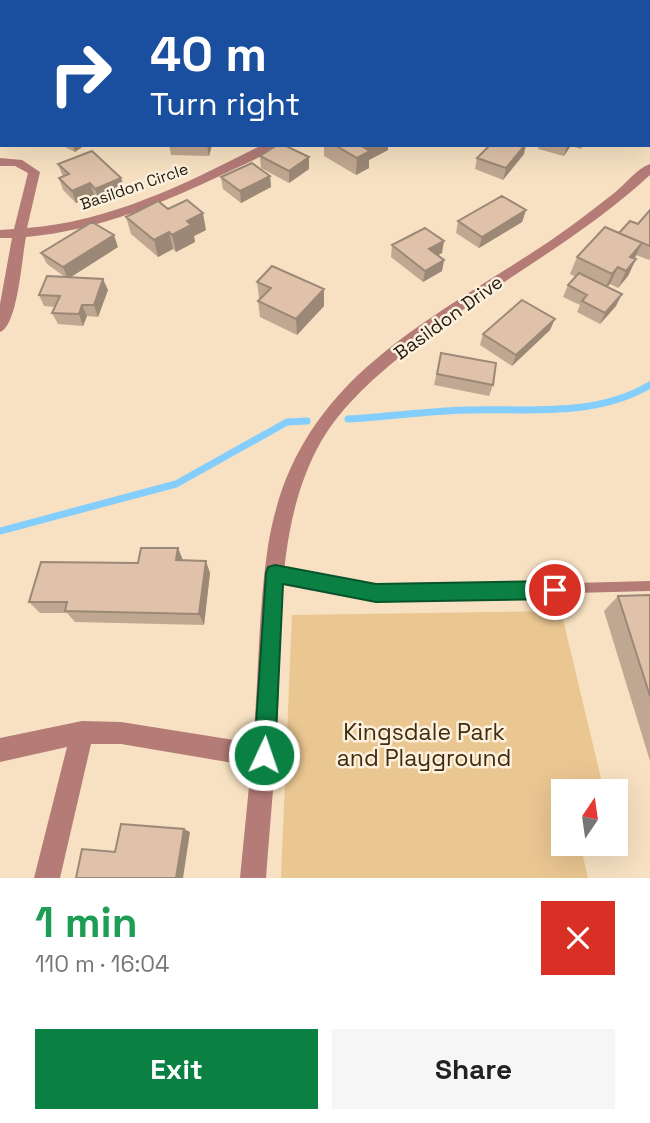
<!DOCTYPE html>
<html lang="en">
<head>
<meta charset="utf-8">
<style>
	body { margin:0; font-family:"Space Grotesk",sans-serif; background:#f6f6f6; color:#222; height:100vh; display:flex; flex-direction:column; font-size:26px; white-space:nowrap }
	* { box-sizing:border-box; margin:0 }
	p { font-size:23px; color:#767676 }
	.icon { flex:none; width:38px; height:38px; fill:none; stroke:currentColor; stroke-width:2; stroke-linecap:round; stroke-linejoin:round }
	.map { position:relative; height:878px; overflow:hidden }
	.details { display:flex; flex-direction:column; background:#fff; flex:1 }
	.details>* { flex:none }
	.banner { position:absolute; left:0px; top:0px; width:651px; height:147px; box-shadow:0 7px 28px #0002; background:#1a4fa0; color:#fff; overflow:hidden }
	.needle { width:46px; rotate:13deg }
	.fabs { position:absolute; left:551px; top:779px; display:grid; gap:14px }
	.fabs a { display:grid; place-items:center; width:77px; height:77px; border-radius:0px; background:#fff; box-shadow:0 7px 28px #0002; font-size:35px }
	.pin { position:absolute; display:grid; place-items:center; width:60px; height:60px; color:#fff; margin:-30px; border:4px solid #fff; border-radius:50%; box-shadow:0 2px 7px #0007 }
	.me { position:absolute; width:77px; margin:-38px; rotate:3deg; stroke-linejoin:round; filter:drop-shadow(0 0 5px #0008) }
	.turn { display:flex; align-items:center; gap:24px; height:147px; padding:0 35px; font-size:32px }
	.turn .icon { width:91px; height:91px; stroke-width:2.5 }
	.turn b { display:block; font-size:49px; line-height:60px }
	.round { display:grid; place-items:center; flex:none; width:74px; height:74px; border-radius:0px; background:#f6f6f6 }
	.headline { display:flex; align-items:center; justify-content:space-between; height:119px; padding:0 35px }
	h1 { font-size:42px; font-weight:700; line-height:52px; color:#1e9e55 }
	.cta { display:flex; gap:14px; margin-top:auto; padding:14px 35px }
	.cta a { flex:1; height:80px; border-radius:0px; background:#0b8043; color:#fff; font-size:28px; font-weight:700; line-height:80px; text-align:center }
	.cta a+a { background:#f6f6f6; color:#222 }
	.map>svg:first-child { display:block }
	.green { fill:#eac691 }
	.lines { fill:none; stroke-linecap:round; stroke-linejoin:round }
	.stream { stroke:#83cefc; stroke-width:7 }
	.service { fill:#b47b77; fill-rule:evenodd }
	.minor { fill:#b47b77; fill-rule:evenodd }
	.wall { fill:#c0a791 }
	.shaded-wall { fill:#9c8876 }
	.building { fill:#dfc2a9; stroke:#9c8876; stroke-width:2 }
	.route { fill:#0b8043; stroke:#07532c; stroke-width:2 }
	.labels { text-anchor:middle; stroke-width:5; stroke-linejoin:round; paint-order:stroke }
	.far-street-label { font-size:16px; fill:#221b0f; stroke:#fdf0dd }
	.street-label { font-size:19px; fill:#221b0f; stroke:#fdf0dd }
	.near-park-label { font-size:23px; fill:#3f2d0f; stroke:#fdf0dd }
</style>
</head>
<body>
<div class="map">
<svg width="650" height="878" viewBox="0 0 650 878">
	<rect width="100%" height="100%" fill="#f7e1c2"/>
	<path class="green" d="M561 611 604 791H564V844H580L588 878H281L292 615Z"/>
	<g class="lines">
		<path class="stream" d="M348 419C387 417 427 411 466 410 528 408 594 418 650 385
			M0 531 176 484 287 422 307 421"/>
		<path class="service" d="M275 568 376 588 650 581V591L376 598 275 578 271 577 270 573 271 569Z"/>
		<path class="minor" d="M462 0H475L477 2H464Z
			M534 0H547L532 2Z
			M0 9H2V15H0Z
			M649 77H650V84H649Z
			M262 145H278C265 156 246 163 230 171 166 202 97 231 26 237 22 255 18 326 0 332V304L12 238H0V230L14 229 28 173 15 166H0V158L22 160 40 172 27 228C111 222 189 182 262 145Z
			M650 164V175C574 245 481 290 402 355 370 381 336 412 317 449 276 528 282 623 278 709 276 765 270 822 266 878H240L251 766 121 744H91L60 878H34L67 747 0 762V738L82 721 121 722 253 743C259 677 258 611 268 546 293 391 406 334 527 256 557 237 585 216 613 194 625 185 636 169 650 164Z"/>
	</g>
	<path class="wall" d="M398 0H446L453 2H398Z
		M61 145H85L75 152Z
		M169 145H212L209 156 171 155Z
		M324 145H388V150L369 160V168L356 175 324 156Z
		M539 145H584L581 149 571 146 564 156 538 149Z
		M524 154 503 180 475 169 477 158Z
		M260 156 309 157V169L289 183 261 168Z
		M58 164 125 190 99 201 94 195 76 203 63 190 59 178 63 177Z
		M270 176 271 187 241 203 223 189 221 177Z
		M168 209 206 230 194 236 195 242 176 252 173 249 158 257 131 234 126 217Z
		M526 210 522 222 479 248 456 233 458 221Z
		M650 210V259L649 260 636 255 634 258 636 259 628 276 618 288 610 284 607 287 616 306 600 324 577 312 580 305 563 297 568 285 576 277 570 274 577 257 619 233 638 224Z
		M392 245 442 253 438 255 444 260 442 271 423 282 391 257Z
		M118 247 70 277 108 290 98 317 87 316 83 326 58 324 52 313 55 307 44 306 39 295 65 277 47 264 41 253Z
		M257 282 324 306 297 335 260 317 258 301 260 299 259 298Z
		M550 330 512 366 480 345 483 334Z
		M441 353 493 385 489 396 434 385Z
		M178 548 183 560 210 573 204 625 75 622 67 613H40L29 602Z
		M650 595V761L604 611 618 596Z"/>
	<path class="shaded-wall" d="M0 17 2 22V34H0Z
		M73 145H85L75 152Z
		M207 145H212L209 156Z
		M367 145H388V150L369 160V168L356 175 357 158 363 147Z
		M525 145H526L524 154 503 180 506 168Z
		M567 145H571L564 156Z
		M309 157V169L289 183V171Z
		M270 176 271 187 241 203 240 191Z
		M121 178 125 190 99 201 95 189Z
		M90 183 94 195 76 203 72 191Z
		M526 210 522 222 479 248 482 237Z
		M203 213 206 230 194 236 195 242 176 252 172 235 187 221Z
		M169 232 173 249 158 257 154 240Z
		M114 235 118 247 68 279 63 267Z
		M444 241 442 253 427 261 429 249Z
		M642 243 634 260 630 257Z
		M636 259 628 276 618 288 626 271Z
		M444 260 442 271 423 282 425 271Z
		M618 267 610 284 604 290 612 274Z
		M103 279 108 290 98 317 94 305Z
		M324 289V306L297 335 296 319Z
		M622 294 616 306 600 324 605 313Z
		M82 305 87 316 83 326 79 314Z
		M555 319 550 330 512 366 516 355Z
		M178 548 183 561 176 560Z
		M206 561 210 573 204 625 199 614Z
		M184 829 190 832 183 878H176Z"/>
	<path class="building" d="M61 0H100V2H56V1Z
		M111 0H146V2H111Z
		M162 0H193V2H162Z
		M207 0H239V2H207Z
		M411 0H446L453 2H416Z
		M571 0H594L601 2H568Z
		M277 145H284L309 157 289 171 260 156Z
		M335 145H367L363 147 370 151 357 158Z
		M490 145H525L506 168 477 158Z
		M92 151 121 178 95 189 90 183 72 191 59 178 69 174 58 164Z
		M252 163 270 176 240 191 221 177Z
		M502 196 526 210 482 237 458 221Z
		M187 200 203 213 187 221 191 225 172 235 169 232 154 240 126 217 158 201 168 209Z
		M650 210V246L619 233 630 221 638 224Z
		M92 222 114 235 63 267 41 253Z
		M605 227 642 243 630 257 636 259 626 271 618 267 612 274 577 257Z
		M425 228 444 241 429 249 444 260 425 271 392 245Z
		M272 266 324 289 296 319 258 301 271 288 257 282Z
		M579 273 622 294 605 313 582 301 587 295 568 285Z
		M47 276 103 279 94 305H82L79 314 52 313 60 296 39 295Z
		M522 300 555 319 516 355 483 334Z
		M441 353 496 363 493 385 437 374Z
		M141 548H178L176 560 206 561 199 614 65 611 67 602H29L41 562 138 563Z
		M650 595V696L618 596Z
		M121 824 184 829 176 878H76L82 849 115 852Z"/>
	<path class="route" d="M275 565 376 584 555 581 562 584 565 590 562 596 555 599 376 602 283 584 275 755 272 763 264 766 257 763 254 755 266 573 268 567Z"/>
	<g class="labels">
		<g class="far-street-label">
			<text transform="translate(134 186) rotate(-19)" y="6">Basildon Circle</text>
		</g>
		<g class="street-label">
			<text transform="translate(448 317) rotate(-36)" y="7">Basildon Drive</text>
		</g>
		<g class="near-park-label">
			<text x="424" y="740">Kingsdale Park<tspan x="424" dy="26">and Playground</tspan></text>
		</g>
	</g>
</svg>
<div class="fabs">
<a><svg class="needle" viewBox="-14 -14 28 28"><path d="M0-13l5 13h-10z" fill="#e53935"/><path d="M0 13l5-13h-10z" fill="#767676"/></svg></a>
</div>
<div class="pin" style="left:555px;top:590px;background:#d93025"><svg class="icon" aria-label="arrive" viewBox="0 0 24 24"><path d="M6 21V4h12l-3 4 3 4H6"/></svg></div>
<svg class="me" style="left:264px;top:755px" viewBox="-20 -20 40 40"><circle r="17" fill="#0b8043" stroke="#fff" stroke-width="3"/><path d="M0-11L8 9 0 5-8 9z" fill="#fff"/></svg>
<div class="banner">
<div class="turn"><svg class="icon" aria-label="right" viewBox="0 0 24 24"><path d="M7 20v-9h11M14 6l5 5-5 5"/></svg><div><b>40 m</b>Turn right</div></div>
</div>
</div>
<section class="details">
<div class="headline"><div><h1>1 min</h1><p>110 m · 16:04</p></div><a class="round" style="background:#d93025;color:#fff"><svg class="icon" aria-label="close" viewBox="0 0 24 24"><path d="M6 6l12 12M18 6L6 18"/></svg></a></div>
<div class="cta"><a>Exit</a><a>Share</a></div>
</section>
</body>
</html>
